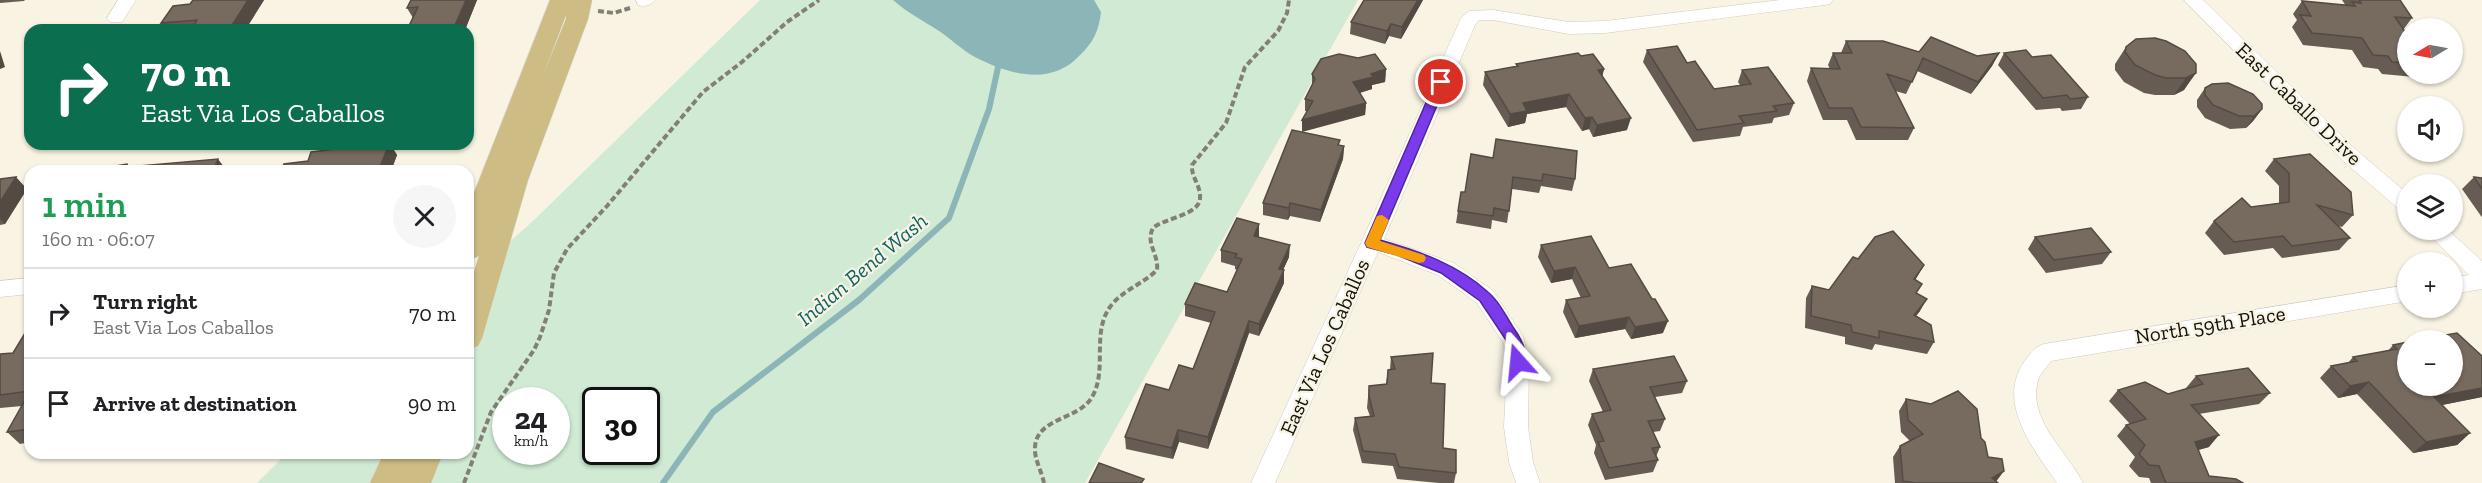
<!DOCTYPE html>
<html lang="en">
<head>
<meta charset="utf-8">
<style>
	body { margin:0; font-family:"Zilla Slab",serif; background:#f6f6f6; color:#202124; height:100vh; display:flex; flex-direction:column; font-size:22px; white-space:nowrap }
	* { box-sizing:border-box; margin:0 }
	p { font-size:20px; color:#757577 }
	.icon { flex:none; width:33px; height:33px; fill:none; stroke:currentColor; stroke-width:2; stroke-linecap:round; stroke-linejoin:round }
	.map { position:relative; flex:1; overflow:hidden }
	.sheet { position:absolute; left:24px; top:165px; width:450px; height:294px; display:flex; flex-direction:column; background:#fff; border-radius:18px; box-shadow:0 2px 4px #0004 }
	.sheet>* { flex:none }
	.guide { position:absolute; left:24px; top:24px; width:450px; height:126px; border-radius:18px; box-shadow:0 2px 4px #0004; background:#0b6e4f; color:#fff; overflow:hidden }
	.needle { width:39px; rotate:260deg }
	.controls { position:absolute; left:2397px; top:18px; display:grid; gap:12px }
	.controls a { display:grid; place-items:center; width:66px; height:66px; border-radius:50%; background:#fff; box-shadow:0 2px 4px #0004; font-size:30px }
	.speed { position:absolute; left:492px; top:387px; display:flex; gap:12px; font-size:30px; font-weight:700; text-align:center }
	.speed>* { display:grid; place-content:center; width:78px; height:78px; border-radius:50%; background:#fff; box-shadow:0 2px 4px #0004; line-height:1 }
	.speed small { font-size:15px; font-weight:400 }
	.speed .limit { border:3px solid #111; border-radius:9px; background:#fff; color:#111 }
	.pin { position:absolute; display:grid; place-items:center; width:51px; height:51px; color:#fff; margin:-26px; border:3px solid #fff; border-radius:50%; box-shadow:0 2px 6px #0007 }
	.me { position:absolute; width:66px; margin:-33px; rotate:342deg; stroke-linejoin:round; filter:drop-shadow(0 0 4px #0008) }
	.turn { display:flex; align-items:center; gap:21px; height:126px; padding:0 18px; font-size:27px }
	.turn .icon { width:78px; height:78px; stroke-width:2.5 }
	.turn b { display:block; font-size:42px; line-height:51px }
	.round { display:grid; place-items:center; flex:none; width:63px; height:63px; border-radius:32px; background:#f6f6f6 }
	.overview { display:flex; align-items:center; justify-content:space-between; height:102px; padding:0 18px }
	h1 { font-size:36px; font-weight:600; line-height:45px; color:#1e9e55 }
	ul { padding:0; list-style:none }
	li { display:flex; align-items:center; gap:18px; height:90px; padding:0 18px; border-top:2px solid #e0e0e0 }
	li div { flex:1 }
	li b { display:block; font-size:22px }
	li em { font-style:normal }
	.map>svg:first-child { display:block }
	.green { fill:#d0ead4; fill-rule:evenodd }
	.water { fill:#8cb5b8 }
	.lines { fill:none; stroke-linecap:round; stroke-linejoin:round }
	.stream { stroke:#8cb5b8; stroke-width:6 }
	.minor-casing { stroke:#d0cbbc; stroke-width:1 }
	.major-casing { stroke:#d9d9d8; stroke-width:1 }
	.path { stroke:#837f75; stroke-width:4; stroke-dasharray:6 3; stroke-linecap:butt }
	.minor { fill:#fff; fill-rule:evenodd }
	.major { fill:#cdbc83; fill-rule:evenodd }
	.wall { fill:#665c53 }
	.shaded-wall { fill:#534b43 }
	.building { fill:#776b60; stroke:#534b43; stroke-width:1.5 }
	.route { fill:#7c3aed; stroke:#51269a; stroke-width:1.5 }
	.slow { fill:#f59e0b }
	.labels { text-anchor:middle; stroke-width:4.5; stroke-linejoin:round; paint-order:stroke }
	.street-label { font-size:21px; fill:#13110c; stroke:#f8f3e3 }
	.water-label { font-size:22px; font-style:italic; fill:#0f6469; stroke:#f8f3e3 }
</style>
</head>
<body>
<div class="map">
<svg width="2482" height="483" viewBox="0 0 2482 483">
	<rect width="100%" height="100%" fill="#f8f3e3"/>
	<path class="green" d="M760 0H1358L1085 483H257L287 453H468V279L533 221ZM506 400H556V452H506ZM596 400H646V452H596Z"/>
	<path class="water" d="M893 0H1094L1101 12C1099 31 1093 43 1079 56 1050 87 1007 74 973 56 961 49 951 39 939 31 924 21 906 12 893 0Z"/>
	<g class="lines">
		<path class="stream" d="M663 483 713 412 859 300 949 218 989 109 1000 58"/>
		<g class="minor-casing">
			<path id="minor" d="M118 0H136L122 22H110L107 18Z
				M636 0H655C650 6 645 7 638 5Z
				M1780 0H1833L1830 4 1824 5 1605 33 1569 34 1493 20H1479L1475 25 1384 239 1454 263 1493 291 1523 336 1529 362 1528 427 1533 462 1540 483H1516L1509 462 1504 427 1507 362 1504 344 1477 303 1438 275 1378 252 1275 483H1251L1361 243 1461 18 1469 11 1493 10 1569 22 1605 21Z
				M2184 0H2203L2355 149 2408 194V213L2401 211 2341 159Z
				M2425 230H2448L2482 261V289L2452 294V278L2469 275Z
				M30 278V294L0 297V281Z
				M2408 285V301L2051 361C2047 367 2040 373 2038 381 2027 420 2068 452 2083 483H2057C2034 450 1996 403 2024 362 2030 354 2034 347 2044 344Z"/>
		</g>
		<g class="major-casing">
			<path id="major" d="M550 0H592L588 19 528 180 482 338 478 346 468 349V291L479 256 468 261V208ZM566 15V19L542 78Z
				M384 453H443L431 483H370Z"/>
		</g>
		<path class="path" d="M598 11 614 13 630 8
			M464 483 491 412 534 350 540 337 549 310 554 273 567 249 607 206 703 92 742 62 787 22 819 0
			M1044 483C1042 472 1034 459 1035 447 1037 417 1079 420 1092 397 1108 370 1091 334 1110 307 1121 291 1143 284 1157 270 1159 254 1145 243 1153 228 1164 218 1200 215 1200 198 1201 186 1191 177 1192 165L1226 123 1245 67 1278 31 1287 13 1289 0"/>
		<use href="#minor" class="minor"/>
		<use href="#major" class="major"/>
	</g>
	<path class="wall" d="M0 0H25L24 1 0 3Z
		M193 0H264L246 29 266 28 267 30H166L161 23 190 4Z
		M411 0H477L465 30H407L413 18 407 8Z
		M1423 0 1401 39 1389 36 1385 44 1350 34 1351 22Z
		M2342 0H2400L2412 18 2403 30 2408 36V74H2418L2415 77 2382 74 2378 69 2363 67 2352 50 2303 45 2292 27 2297 20 2293 14 2302 1 2346 6Z
		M1846 41 1919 52 1977 56 1999 53 1992 66 1971 94 1917 71 1906 94 1895 91 1914 128 1908 140H1856L1847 120H1823L1807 81 1811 68 1830 69 1828 65 1833 53H1841Z
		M2126 47 2196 64 2184 90 2174 95H2155L2144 93 2124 82 2115 70V64Z
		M1647 50 1687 63 1714 89 1740 85 1738 82 1742 70 1794 103 1789 115 1774 118 1772 123 1743 127 1740 136 1693 142 1643 62Z
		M2004 53 2032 57 2088 97 2081 109 2062 111 2060 108 2036 110 1998 65Z
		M1581 56 1604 69 1602 77 1627 130 1593 137 1589 129 1582 131 1566 107 1527 114 1525 123 1508 127 1483 85 1485 72 1516 67V64Z
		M1386 69 1385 82 1372 85V89L1360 93 1366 103 1365 115 1305 111V99L1312 86V74Z
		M2205 88 2262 109 2253 121 2246 128 2230 129 2205 118 2197 107V100Z
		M30 93V107L25 101Z
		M1496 139 1575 179 1572 191 1541 186 1539 193 1512 189 1507 223 1492 220 1491 229 1456 223 1461 192H1465L1493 158Z
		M378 144H390L397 155 391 171H281L308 161Z
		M1339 146H1344L1343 159 1320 222 1290 216 1288 220 1263 215V203Z
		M2274 159 2353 215 2342 227 2338 226 2350 238 2339 250 2282 258 2273 248 2224 255 2205 233 2214 221 2251 207 2279 203V186L2265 171Z
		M2474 177 2482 178V217L2481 216 2462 189Z
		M0 179 27 189 5 224 0 225Z
		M1259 237 1289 257 1283 270 1284 283 1259 336 1249 333 1208 449 1179 442 1173 459 1126 449 1125 437 1169 390 1193 369 1211 323 1185 316V304L1227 292 1237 270 1235 269V266L1221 262V250Z
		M2035 237 2111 252 2102 264 2046 273 2028 249Z
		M1541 245 1609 268 1663 333 1631 339 1625 329 1575 338 1563 312 1566 300 1581 298 1572 279 1551 283 1538 257Z
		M1858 259 1924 265 1915 280 1920 311 1916 316 1934 342 1927 354 1875 344 1872 350 1845 344V337L1805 328 1806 298 1812 286 1829 290Z
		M30 325V442L20 444 7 432 22 406 0 408V354L13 353Z
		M2393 345 2482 356V397L2442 405 2470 433 2457 445 2413 453 2357 394 2338 398 2320 378 2331 366 2348 363 2353 357 2388 351Z
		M1391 357 1431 383 1443 448 1456 473 1454 483H1439L1397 479 1393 466 1362 463 1353 430 1355 418 1370 416 1367 408 1369 386 1386 384 1388 370 1390 369Z
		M1593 369 1687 381 1682 393 1655 397 1665 419 1660 431 1653 432 1660 447 1656 457 1658 460 1653 472 1605 480 1594 453 1596 445 1588 425 1592 414 1603 412 1589 381Z
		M2196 376 2270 393 2259 404 2199 414 2209 447 2198 450 2209 476 2243 483H2151L2149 478 2139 477 2129 466 2135 457 2117 436 2126 425 2130 424 2109 401 2118 390 2168 394 2187 389 2186 388Z
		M1906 399 1981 438 1996 481 1998 483H1895L1893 457 1900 446 1910 441 1901 432 1899 411Z"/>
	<path class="shaded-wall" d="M248 0H264L245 30H229Z
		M466 0H477L465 30H453Z
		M1418 0H1423L1401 39 1402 27Z
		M1391 24 1389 36 1385 44 1387 31Z
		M0 51 5 67 0 69Z
		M1999 53 1992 66 1971 94 1978 82Z
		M1386 69 1385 82 1372 85V89L1352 95 1353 82 1371 74Z
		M1604 69 1601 81 1598 70Z
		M2196 73 2184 90 2174 95 2186 78Z
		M1569 94 1566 107 1527 114 1525 123 1508 127 1510 114 1523 103Z
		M1366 103 1365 115 1302 132V120Z
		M2262 109 2253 121 2246 128 2254 116Z
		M1592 117 1589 129 1582 131 1585 118Z
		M1631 118 1627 130 1593 137 1597 125Z
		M389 144H390L397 155 391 171H383L380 167Z
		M1344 146 1343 159 1320 222 1321 210Z
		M218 159 227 171H213Z
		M16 177 27 189 5 224 0 219V202Z
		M1290 203V216L1288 220 1289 208Z
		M1259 224V237L1254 248V236Z
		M1290 245 1289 257 1278 281 1279 269Z
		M1924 265 1917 277 1907 291 1914 279Z
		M1575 267 1572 279 1551 283 1554 271Z
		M1284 270V283L1259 336V324Z
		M1927 299 1920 311 1907 327 1914 315Z
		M1629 317 1625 329 1575 338 1579 326Z
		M1249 321V333L1208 449V437Z
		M1668 321 1663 333 1631 339 1635 327Z
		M2369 382 2357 394 2338 398 2350 386Z
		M2482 388V397L2422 409 2434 397Z
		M1178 430 1179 442 1173 459 1172 448Z
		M2470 433 2457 445 2413 453 2426 442Z
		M2219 435 2209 447 2184 454 2195 442Z
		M2004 471 1995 483 1992 478Z"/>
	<path class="building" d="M193 0H248L229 30H191L197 20 161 23 173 6 190 4Z
		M411 0H466L453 30H407L418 7 407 8Z
		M1364 0H1418L1402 27 1391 24 1387 31 1351 22Z
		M2359 0H2400L2412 18 2395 17 2408 36V63L2392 62 2388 56 2373 55 2362 38 2312 33 2300 15 2311 16 2302 1 2355 6 2352 2 2361 3Z
		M266 28 264 30H235V29Z
		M1931 37 1977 56 1999 53 1978 82 1923 58 1912 82 1887 74 1914 128 1861 127 1852 108H1829L1811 68 1840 69 1833 53H1852L1846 41H1883L1919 52Z
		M2155 38 2166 41 2185 51 2196 64V73L2186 78H2166L2155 75 2135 65 2125 52 2126 47 2136 39Z
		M1677 46 1687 63 1695 61 1714 89 1751 84 1742 70 1768 67 1794 103 1773 106 1777 111 1739 116 1744 123 1697 130 1647 50Z
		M2026 50 2032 57 2051 55 2088 97 2070 99 2067 95 2043 98 2004 53Z
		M1578 53 1581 56 1593 54 1604 69 1598 70 1631 118 1597 125 1592 117 1585 118 1569 94 1523 103 1527 111 1510 114 1485 72 1518 66 1516 64Z
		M1339 54 1358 58 1375 54 1386 69 1371 74 1373 77 1353 82 1366 103 1302 120 1313 101 1305 99 1315 79 1312 74 1321 59Z
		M2228 83 2253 94 2262 104V109L2254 116H2239L2213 105 2205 95V88L2212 84Z
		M30 93V101H25Z
		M1292 130 1340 140 1338 145 1344 146 1321 210 1290 203 1289 208 1263 203Z
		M1496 139 1577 151 1575 179 1543 174 1542 181 1513 177 1509 211 1494 208 1493 216 1458 211 1461 192H1465L1471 154 1493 158Z
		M378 144H389L380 167 360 170 359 171H281L284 164 308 161 311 152Z
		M2310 154 2351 192 2353 215 2317 205 2350 238 2292 246 2283 236 2234 242 2214 221 2242 198 2251 207 2289 202V173L2274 159Z
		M218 159 213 171H112L116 166 127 164 128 167Z
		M16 177 0 202V179Z
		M2474 177 2482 178V189Z
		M1237 218 1259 224 1254 236 1290 245 1279 269 1284 270 1259 324 1249 321 1208 437 1178 430 1172 448 1125 437 1146 384 1169 390 1179 365 1193 369 1215 312 1185 304 1195 283 1227 292 1242 259 1235 257 1237 254 1221 250Z
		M2091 228 2111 252 2054 260 2035 237Z
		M1893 231 1924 265 1914 279 1922 284 1916 293 1927 299 1914 315 1931 325 1934 342 1879 331V338L1852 332 1851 325 1811 316 1812 286 1829 290 1853 257 1858 259 1875 237Z
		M1591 236 1609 268 1631 264 1652 299H1655L1668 321 1635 327 1629 317 1579 326 1566 300 1590 296 1575 267 1554 271 1541 245Z
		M30 325V429L7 432 30 391 0 395V354L13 353Z
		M2457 333 2482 356V388L2434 397 2470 433 2426 442 2369 382 2350 386 2331 366 2357 361 2353 357 2397 349 2393 345 2408 342V386H2452V340H2417Z
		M1433 353 1431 383 1445 384 1443 448 1456 450V473L1399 467 1395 454 1363 451 1355 418 1374 416 1369 396V386L1387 384 1388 370 1395 369 1391 357Z
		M1674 356 1687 381 1650 387 1665 419 1648 421 1660 447 1652 448 1658 460 1609 468 1598 442 1604 441 1592 414 1611 410 1593 369Z
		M2248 368 2270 393 2191 405 2219 435 2195 442 2209 476 2236 479 2243 483H2166L2159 466 2149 465 2139 454 2145 445 2126 425 2146 419 2118 390 2145 382 2168 394 2203 384 2196 376Z
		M1958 391 1977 409 1981 438 1985 442 1988 457 2002 459 2004 471 1992 478 1998 483H1915L1903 481 1900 446 1923 434 1908 420 1906 399 1931 404Z
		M1099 463 1144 479 1141 483H1089Z"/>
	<path class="route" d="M1441 78 1447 82 1380 240C1419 251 1459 265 1489 293 1499 301 1506 316 1513 327 1520 337 1530 354 1524 366H1513L1508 343 1480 301 1441 273 1397 255 1367 247 1365 243 1435 82Z"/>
	<path class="slow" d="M1382 215 1389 220 1380 241 1424 255 1426 258 1424 262 1419 263 1367 247 1365 243 1377 216Z"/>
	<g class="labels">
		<g class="street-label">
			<text transform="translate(2299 104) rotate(44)" y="7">East Caballo Drive</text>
			<text transform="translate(2210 325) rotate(-9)" y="7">North 59th Place</text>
			<text transform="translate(1325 347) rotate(-66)" y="7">East Via Los Caballos</text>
		</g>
		<g class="water-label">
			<text transform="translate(862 269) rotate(-40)" y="8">Indian Bend Wash</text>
		</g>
	</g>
</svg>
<div class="controls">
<a><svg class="needle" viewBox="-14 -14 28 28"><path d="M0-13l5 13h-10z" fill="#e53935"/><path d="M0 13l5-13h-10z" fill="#757577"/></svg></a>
<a><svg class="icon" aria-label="sound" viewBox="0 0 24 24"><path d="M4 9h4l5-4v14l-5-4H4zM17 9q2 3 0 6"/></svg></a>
<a><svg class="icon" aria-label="layers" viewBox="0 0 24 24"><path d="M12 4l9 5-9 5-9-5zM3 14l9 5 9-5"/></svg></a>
<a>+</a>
<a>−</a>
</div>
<div class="speed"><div>24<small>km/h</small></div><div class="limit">30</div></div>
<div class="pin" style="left:1441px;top:82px;background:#d93025"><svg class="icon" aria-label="arrive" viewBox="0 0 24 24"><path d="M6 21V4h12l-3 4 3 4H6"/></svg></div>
<svg class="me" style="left:1518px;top:362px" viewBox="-20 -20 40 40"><path d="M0-17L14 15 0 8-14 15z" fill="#7c3aed" stroke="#fff" stroke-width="4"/></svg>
<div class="guide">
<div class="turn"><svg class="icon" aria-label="right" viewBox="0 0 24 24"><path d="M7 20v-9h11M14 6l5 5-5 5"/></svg><div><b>70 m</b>East Via Los Caballos</div></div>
</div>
<section class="sheet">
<div class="overview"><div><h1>1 min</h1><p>160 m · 06:07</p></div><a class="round"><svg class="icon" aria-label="close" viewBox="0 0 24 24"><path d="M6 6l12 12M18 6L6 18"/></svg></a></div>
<ul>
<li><svg class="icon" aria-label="right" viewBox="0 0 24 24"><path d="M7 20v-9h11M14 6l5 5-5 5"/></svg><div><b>Turn right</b><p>East Via Los Caballos</p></div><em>70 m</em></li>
<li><svg class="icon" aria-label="arrive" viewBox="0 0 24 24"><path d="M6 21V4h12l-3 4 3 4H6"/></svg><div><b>Arrive at destination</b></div><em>90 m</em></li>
</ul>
</section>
</div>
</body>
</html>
